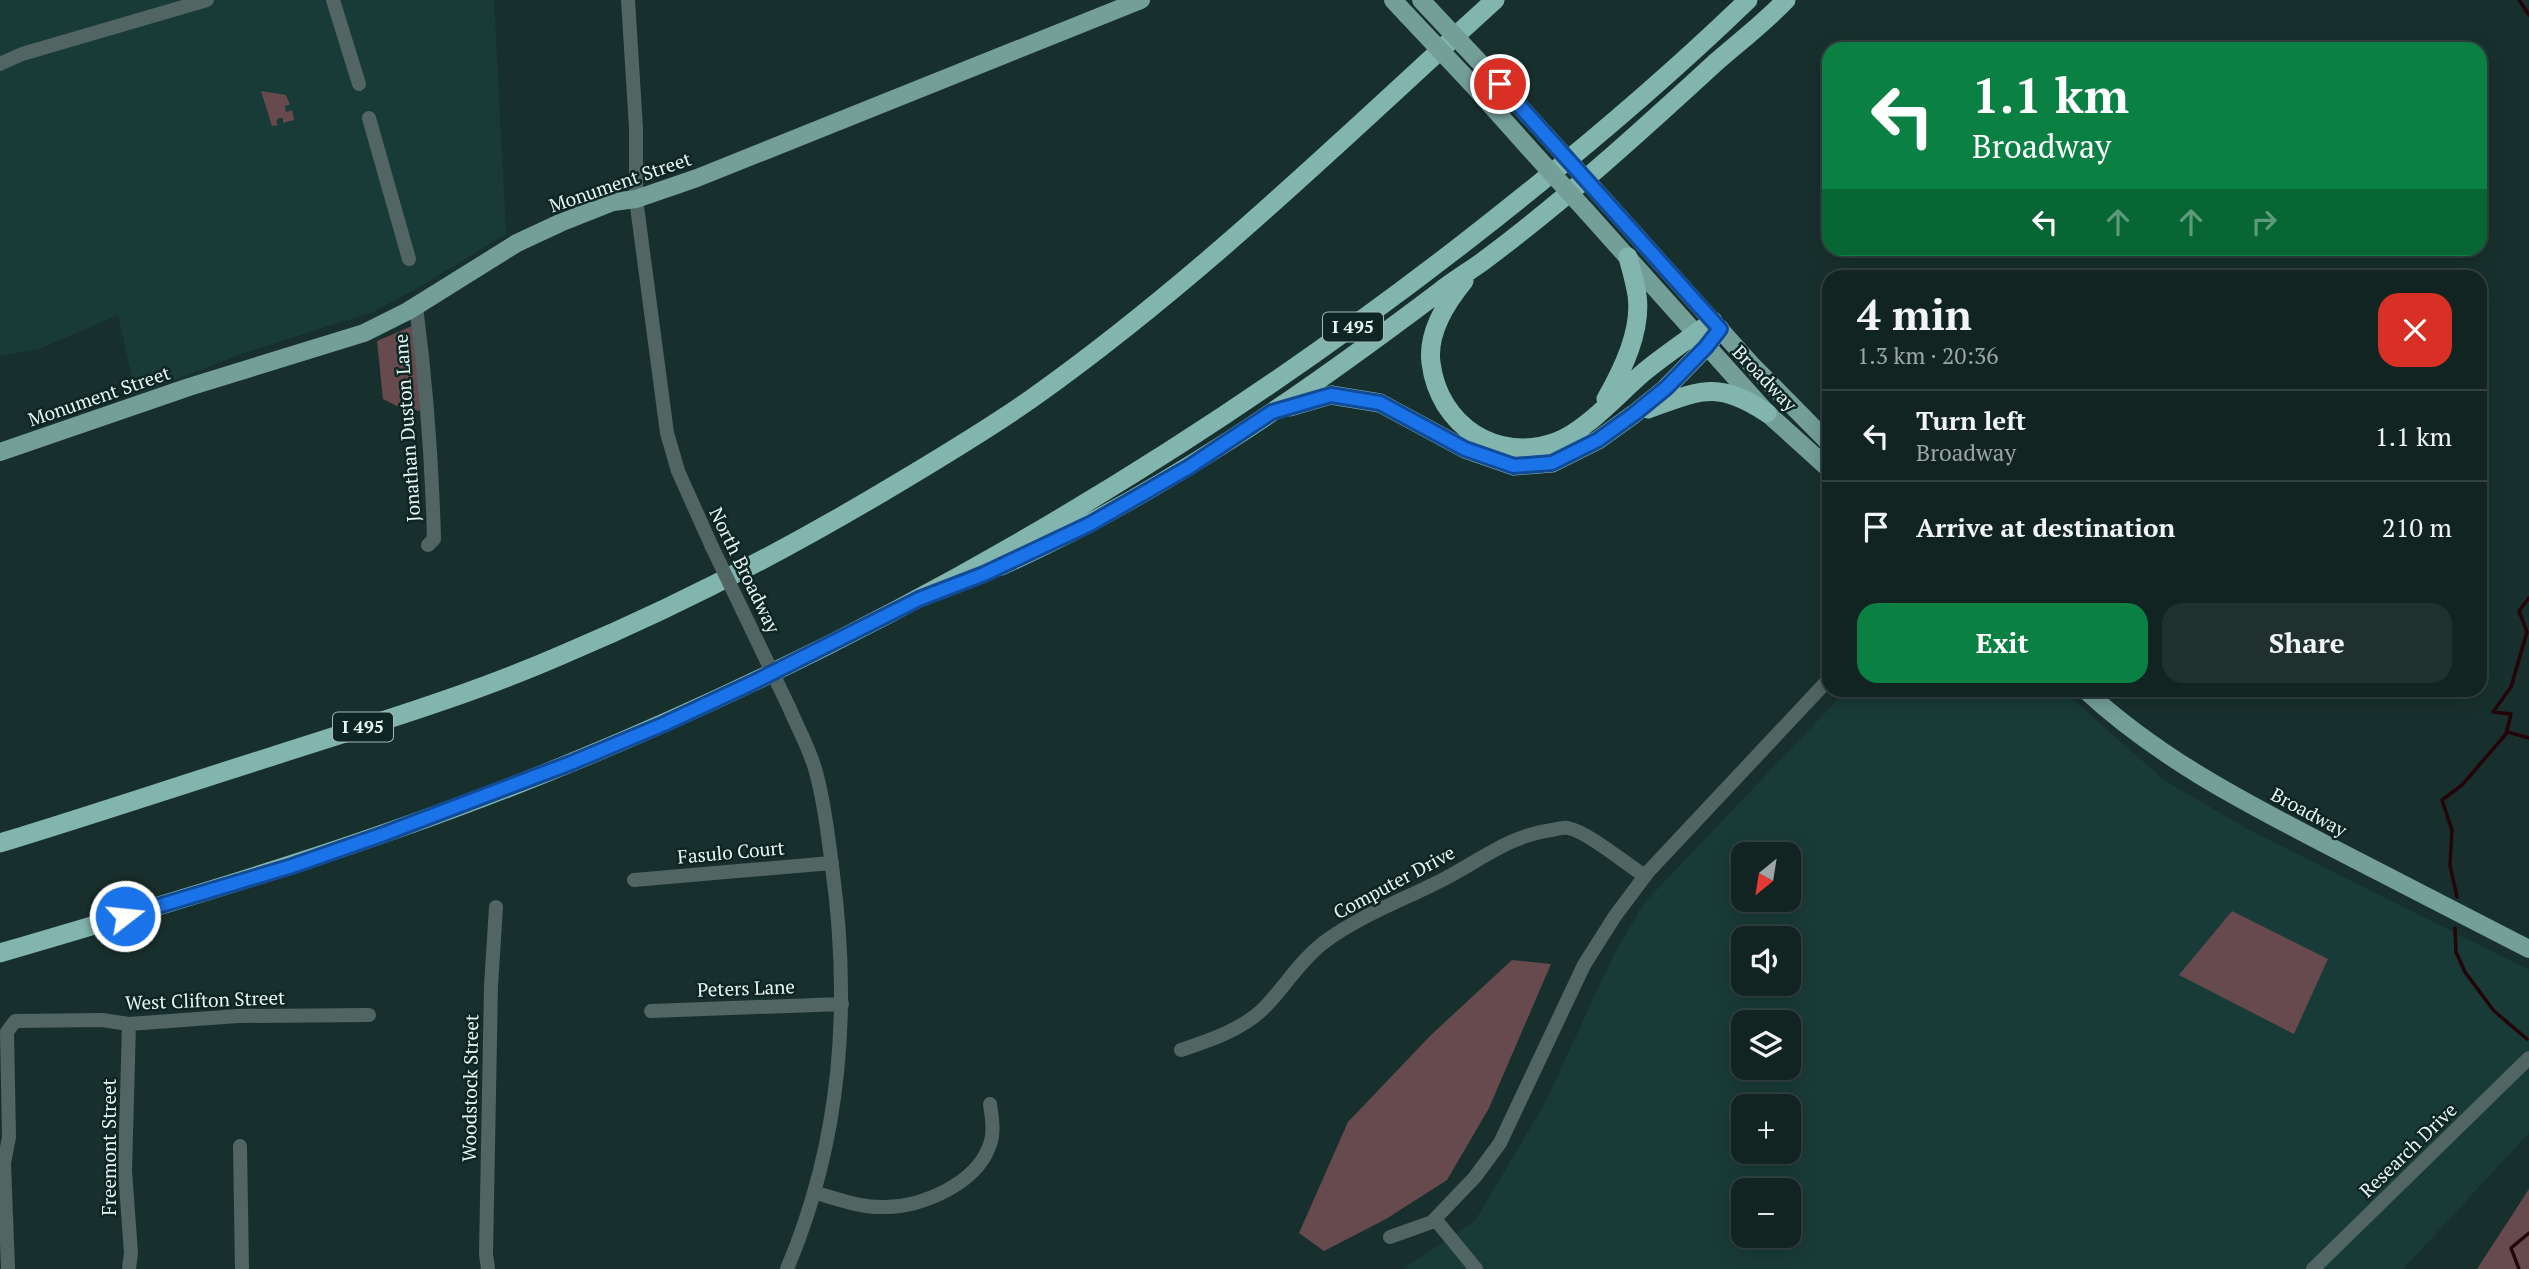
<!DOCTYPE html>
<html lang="en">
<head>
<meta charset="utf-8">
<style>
	body { margin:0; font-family:"PT Serif",serif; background:#1f302f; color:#f1f3f6; height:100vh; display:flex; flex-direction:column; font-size:26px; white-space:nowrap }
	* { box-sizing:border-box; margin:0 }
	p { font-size:23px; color:#9ca4a5 }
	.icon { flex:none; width:38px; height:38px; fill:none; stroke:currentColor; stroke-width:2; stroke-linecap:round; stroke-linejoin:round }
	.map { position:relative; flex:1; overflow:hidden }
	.details { position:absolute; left:1822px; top:270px; width:665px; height:427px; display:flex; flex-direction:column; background:#122422; border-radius:21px; box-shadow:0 4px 18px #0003,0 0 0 2px #314140 }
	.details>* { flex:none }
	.banner { position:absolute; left:1822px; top:42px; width:665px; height:214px; border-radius:21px; box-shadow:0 4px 18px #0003,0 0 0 2px #314140; background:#0b8043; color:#fff; overflow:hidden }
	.needle { width:46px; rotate:210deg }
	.fabs { position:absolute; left:1731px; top:842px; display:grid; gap:14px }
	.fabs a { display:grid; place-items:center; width:70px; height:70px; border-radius:14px; background:#122422; box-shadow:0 4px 18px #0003,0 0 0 2px #314140; font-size:35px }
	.pin { position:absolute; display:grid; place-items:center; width:60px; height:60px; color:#fff; margin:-30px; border:4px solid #fff; border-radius:50%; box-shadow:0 2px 7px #0007 }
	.me { position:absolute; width:77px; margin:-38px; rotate:74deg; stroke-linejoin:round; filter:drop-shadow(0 0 5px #0008) }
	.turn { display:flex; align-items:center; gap:24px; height:147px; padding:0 35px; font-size:32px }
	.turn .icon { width:91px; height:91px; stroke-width:2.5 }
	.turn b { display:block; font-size:49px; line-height:60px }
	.lanes { display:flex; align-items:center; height:66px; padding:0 35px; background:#0003; justify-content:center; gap:35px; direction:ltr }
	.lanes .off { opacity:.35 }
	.round { display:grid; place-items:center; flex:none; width:74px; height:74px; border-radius:21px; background:#1f302f }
	.headline { display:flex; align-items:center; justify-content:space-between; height:119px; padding:0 35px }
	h1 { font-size:42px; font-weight:800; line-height:52px }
	.cta { display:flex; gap:14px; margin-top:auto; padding:14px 35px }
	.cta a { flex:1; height:80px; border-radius:21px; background:#0b8043; color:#fff; font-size:28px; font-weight:800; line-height:80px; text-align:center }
	.cta a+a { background:#1f302f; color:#f1f3f6 }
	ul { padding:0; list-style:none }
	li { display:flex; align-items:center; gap:21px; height:91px; padding:0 35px; border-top:2px solid #314140 }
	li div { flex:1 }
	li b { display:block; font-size:26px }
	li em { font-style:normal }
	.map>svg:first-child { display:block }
	.built { fill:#193b37; fill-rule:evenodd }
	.green { fill:#674a4e }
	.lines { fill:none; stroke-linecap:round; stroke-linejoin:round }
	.stream { stroke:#23040a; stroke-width:3.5 }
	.minor { stroke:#516562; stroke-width:14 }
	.major { stroke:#749f99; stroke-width:18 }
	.highway { stroke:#82b5ae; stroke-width:19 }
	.minor-bridge { stroke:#516562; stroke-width:14 }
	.major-bridge { stroke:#749f99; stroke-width:18 }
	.route-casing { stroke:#114b97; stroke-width:18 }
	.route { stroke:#1a73e8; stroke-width:12 }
	.labels { text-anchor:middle; stroke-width:5; stroke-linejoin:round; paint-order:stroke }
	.shield { fill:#0e2623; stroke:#a7b8b5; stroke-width:2 }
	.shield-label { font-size:18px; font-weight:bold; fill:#e8f6f3 }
	.street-label { font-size:19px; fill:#e8f6f3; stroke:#0e2623 }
</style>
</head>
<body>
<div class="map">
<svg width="2529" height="1269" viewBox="0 0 2529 1269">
	<rect width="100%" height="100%" fill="#18302d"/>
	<path class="built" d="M0 0H494L506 234 421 286 373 312 241 354 136 395 118 315 39 349 0 356Z
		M1847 690H2062L2164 780 2251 831 2529 970V1133L2403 1269H1403L1475 1221 1545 1103 1613 956 1645 902ZM1743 854H1788V900H1743ZM1743 938H1788V984H1743ZM1743 1022H1788V1068H1743ZM1743 1106H1788V1152H1743ZM1743 1190H1788V1236H1743Z"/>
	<path class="green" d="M261 91 286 95 290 105 285 106 286 112 292 110 294 120 283 123V118H279L276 121 278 125 272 126Z
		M412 326 414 329 420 411 399 407 383 399 377 341Z
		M2232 911 2328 959 2294 1034 2179 975Z
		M1512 960 1551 964 1489 1108 1447 1180 1386 1219 1324 1251 1299 1233 1348 1122 1431 1035Z
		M2529 1189V1269H2477Z"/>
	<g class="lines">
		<path class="stream" d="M2519 0 2529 15
			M2508 732 2529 738
			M2457 897 2450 865 2452 830 2442 800 2462 785 2506 734 2511 714 2493 712 2511 687 2527 632 2519 611 2529 598
			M2455 928 2456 952 2465 972 2494 1011 2527 1039
			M2519 1269 2511 1248 2529 1233"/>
		<path class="minor" d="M333 0 359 84
			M628 0 636 128V199L667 433 678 471 712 547
			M0 64 22 54 207 0
			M369 118 409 259
			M416 306C426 383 432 461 434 539L428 545
			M634 880 832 863
			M651 1011 842 1004
			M129 1024 125 1171 131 1253 129 1269
			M1181 1050C1211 1040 1244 1029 1266 1006 1286 985 1300 961 1323 943 1360 915 1406 899 1446 878 1482 859 1511 835 1552 830 1557 829 1563 827 1568 828 1588 832 1626 864 1645 876
			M240 1146 242 1269
			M816 1193C838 1199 861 1208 885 1207 922 1207 975 1184 989 1147 995 1133 992 1119 990 1104
			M1435 1219 1476 1269
			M1390 1237 1432 1222 1475 1177 1500 1143 1584 965 1615 916 1648 872 1829 679
			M8 1269 4 1163 9 1137 7 1032 15 1021 102 1020 129 1024 238 1016 369 1015
			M488 1269 486 1254 491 986 496 907
			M787 1269C842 1139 851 1005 832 866 828 836 825 806 817 776 812 753 798 729 789 707
			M2313 1269 2529 1058"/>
		<path class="major" d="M1393 0 1407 15
			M1484 67 1545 134
			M1470 82 1528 147
			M1607 203 1751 364 1829 443
			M1587 212 1767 413 1829 469
			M0 452 189 387 364 333 408 311 517 243 560 223 613 202 636 199 697 178 1141 0
			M2085 690C2156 756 2240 800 2325 844 2393 879 2461 914 2529 949"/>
		<path class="highway" d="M1464 281C1446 303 1427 333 1431 363 1439 426 1497 463 1556 442 1586 431 1619 393 1644 372 1666 354 1690 338 1713 321
			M1606 399C1623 369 1642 330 1637 295 1635 282 1631 269 1628 257
			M1290 407 1331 395 1380 403 1465 449 1514 466 1552 463 1598 440 1634 414 1666 388 1706 347 1720 329
			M1648 409C1701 390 1717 380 1767 413
			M1001 566C1160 495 1301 396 1439 292 1453 281 1468 272 1482 262 1564 201 1640 132 1715 63 1739 42 1764 23 1786 0
			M0 843C89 816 178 786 267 758 366 726 468 696 564 654 674 608 780 553 883 492 933 462 984 432 1031 399 1199 280 1344 137 1495 0
			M0 953C195 896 388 839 575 761 894 629 1192 454 1464 243 1562 167 1658 87 1748 0"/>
		<path class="minor-bridge" d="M712 547 789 707"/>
		<path class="major-bridge" d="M1421 0 1484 67
			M1407 15 1470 82
			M1545 134 1607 203
			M1528 147 1587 212"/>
	</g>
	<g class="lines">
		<g class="route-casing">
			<path id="route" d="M125 916 292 866 384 834 571 763 664 724 752 683 919 599 984 574 1090 524 1189 467 1272 412 1331 395 1380 403 1465 449 1514 466 1552 463 1598 440 1634 414 1666 388 1706 347 1720 329 1500 84"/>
		</g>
		<use href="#route" class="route"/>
	</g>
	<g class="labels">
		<g class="shield">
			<rect x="1323" y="312.5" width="60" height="29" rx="5"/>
			<rect x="333" y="712.5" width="60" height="29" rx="5"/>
		</g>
		<g class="shield-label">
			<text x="1353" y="333">I 495</text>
			<text x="363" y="733">I 495</text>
		</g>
		<g class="street-label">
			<text transform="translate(620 182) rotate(-19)" y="7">Monument Street</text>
			<text transform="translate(1765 378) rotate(46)" y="7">Broadway</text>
			<text transform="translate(99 396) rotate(-19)" y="7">Monument Street</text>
			<text transform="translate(407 428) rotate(-94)" y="7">Jonathan Duston Lane</text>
			<text transform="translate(745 570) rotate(64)" y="7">North Broadway</text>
			<text transform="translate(2309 812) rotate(28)" y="7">Broadway</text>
			<text transform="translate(731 852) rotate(-5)" y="7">Fasulo Court</text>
			<text transform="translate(1394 882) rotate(-28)" y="7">Computer Drive</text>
			<text transform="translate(746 988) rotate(-2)" y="7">Peters Lane</text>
			<text transform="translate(205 1000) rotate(-2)" y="7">West Clifton Street</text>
			<text transform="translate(470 1088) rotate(-89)" y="7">Woodstock Street</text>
			<text transform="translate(109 1147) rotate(-90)" y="7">Freemont Street</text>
			<text transform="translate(2408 1150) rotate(-44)" y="7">Research Drive</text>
		</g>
	</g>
</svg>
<div class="fabs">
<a><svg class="needle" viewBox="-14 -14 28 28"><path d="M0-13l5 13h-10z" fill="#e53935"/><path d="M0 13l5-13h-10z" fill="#9ca4a5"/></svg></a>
<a><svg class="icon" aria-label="sound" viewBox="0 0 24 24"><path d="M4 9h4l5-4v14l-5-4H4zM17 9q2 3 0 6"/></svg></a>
<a><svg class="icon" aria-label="layers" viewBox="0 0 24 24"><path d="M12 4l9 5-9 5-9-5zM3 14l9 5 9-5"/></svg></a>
<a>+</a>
<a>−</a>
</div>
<div class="pin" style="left:1500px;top:84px;background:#d93025"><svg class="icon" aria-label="arrive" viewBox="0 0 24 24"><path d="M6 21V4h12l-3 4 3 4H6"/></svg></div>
<svg class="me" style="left:125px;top:916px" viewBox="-20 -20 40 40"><circle r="17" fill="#1a73e8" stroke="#fff" stroke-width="3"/><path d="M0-11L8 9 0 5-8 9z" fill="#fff"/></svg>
<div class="banner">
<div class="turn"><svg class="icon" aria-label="left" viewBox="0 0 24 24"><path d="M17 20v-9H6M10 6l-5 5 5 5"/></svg><div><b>1.1 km</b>Broadway</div></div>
<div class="lanes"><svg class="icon" aria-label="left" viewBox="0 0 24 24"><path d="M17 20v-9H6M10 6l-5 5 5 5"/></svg><svg class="icon off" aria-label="ahead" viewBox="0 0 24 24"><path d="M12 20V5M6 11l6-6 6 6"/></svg><svg class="icon off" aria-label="ahead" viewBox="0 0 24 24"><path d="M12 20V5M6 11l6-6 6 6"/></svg><svg class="icon off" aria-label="right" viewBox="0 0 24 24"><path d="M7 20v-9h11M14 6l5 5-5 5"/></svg></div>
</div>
<section class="details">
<div class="headline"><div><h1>4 min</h1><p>1.3 km · 20:36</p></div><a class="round" style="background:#d93025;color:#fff"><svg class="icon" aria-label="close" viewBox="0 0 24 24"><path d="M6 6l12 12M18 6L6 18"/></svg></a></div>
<ul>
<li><svg class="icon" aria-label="left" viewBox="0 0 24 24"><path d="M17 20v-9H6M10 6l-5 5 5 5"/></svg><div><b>Turn left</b><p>Broadway</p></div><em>1.1 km</em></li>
<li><svg class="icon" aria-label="arrive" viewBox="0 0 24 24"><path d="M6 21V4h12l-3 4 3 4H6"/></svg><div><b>Arrive at destination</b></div><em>210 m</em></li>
</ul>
<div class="cta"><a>Exit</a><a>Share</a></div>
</section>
</div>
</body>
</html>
